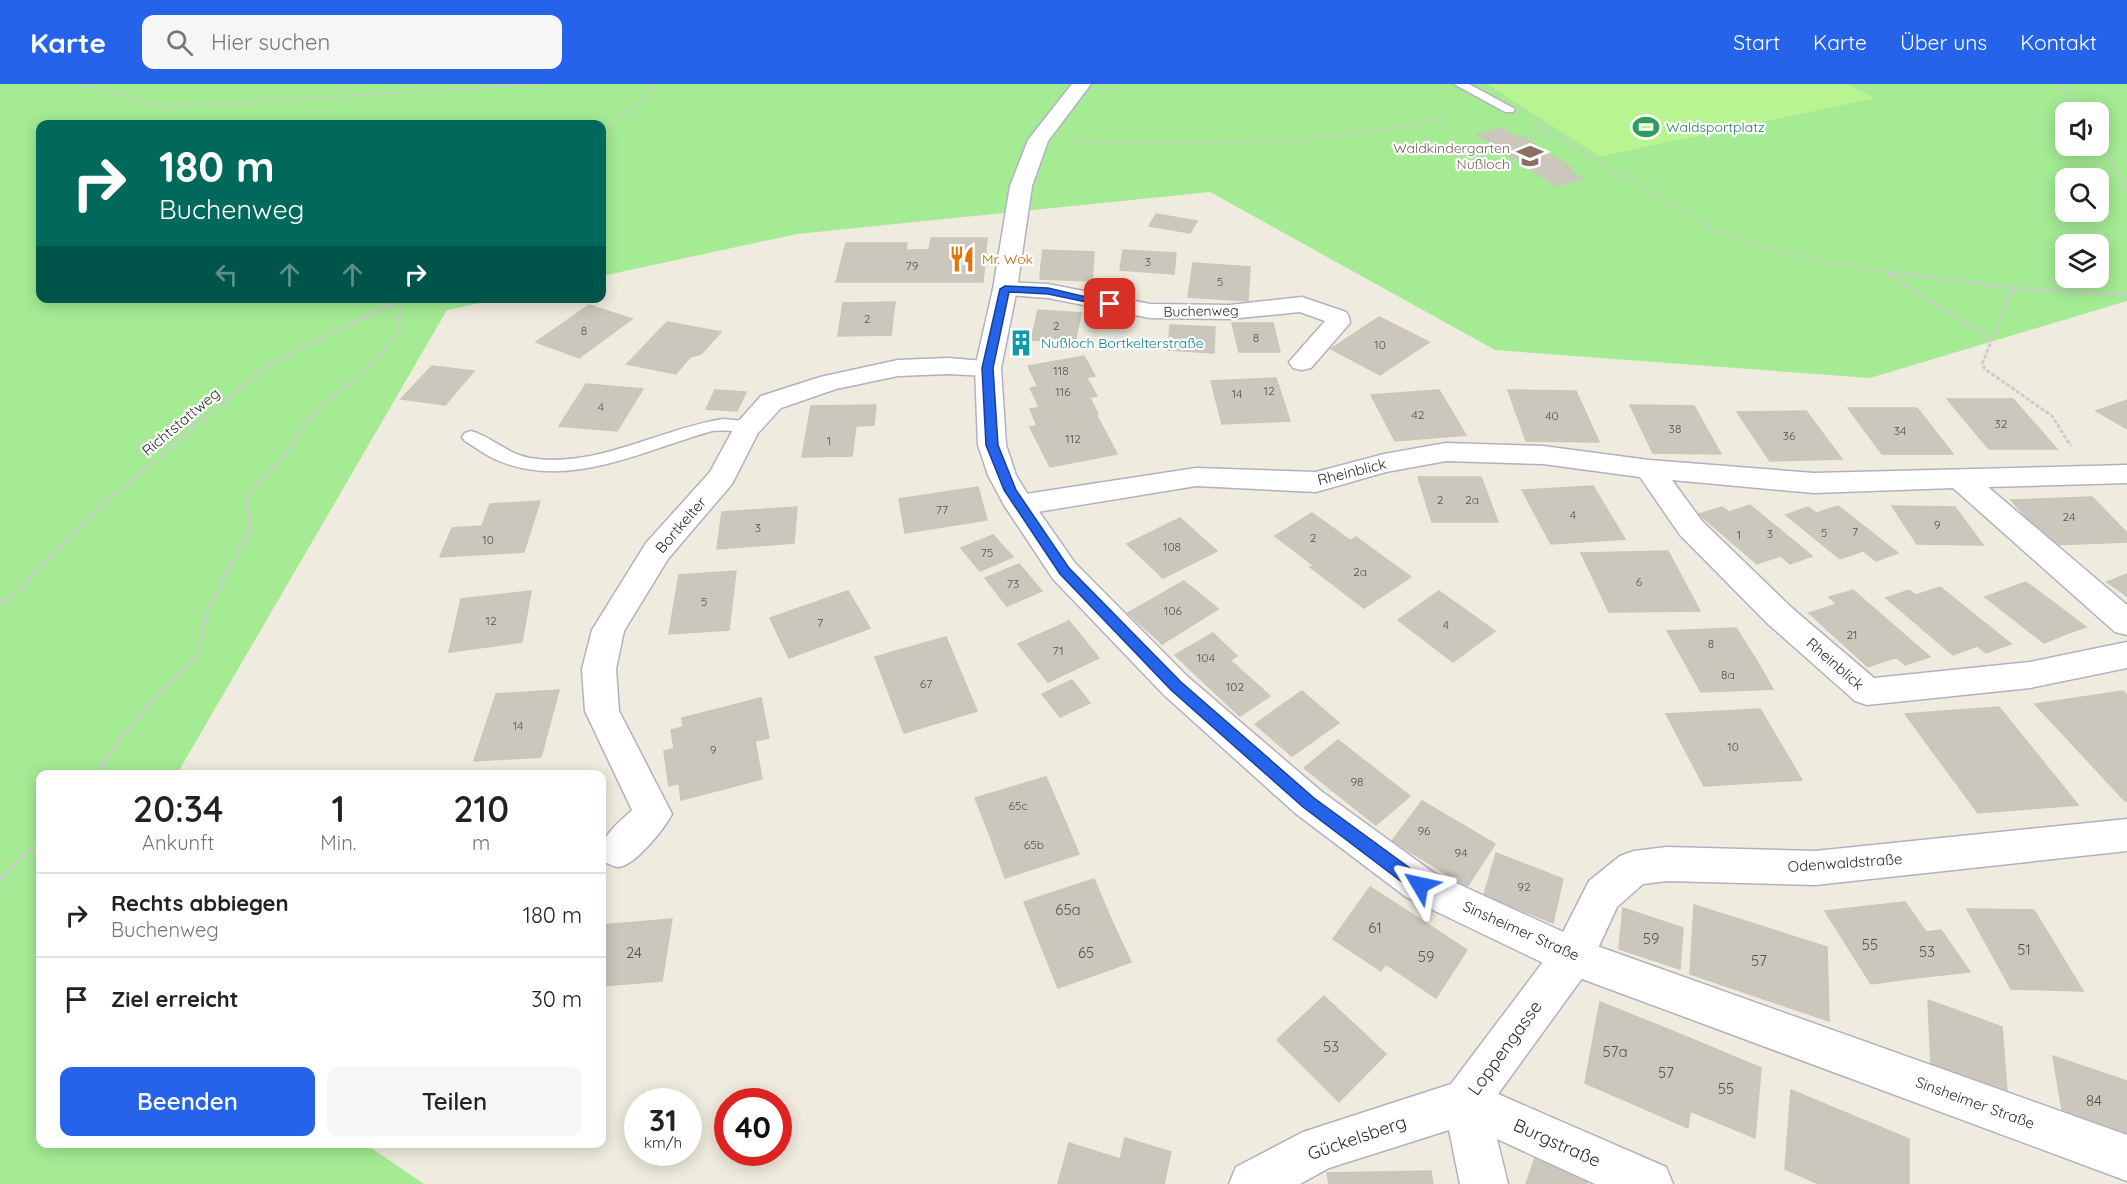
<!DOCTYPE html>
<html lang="de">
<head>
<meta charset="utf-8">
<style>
	body { margin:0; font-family:Quicksand,sans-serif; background:#f6f6f6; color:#222; height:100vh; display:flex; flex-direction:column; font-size:22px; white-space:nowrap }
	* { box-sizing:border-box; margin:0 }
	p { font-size:20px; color:#767676 }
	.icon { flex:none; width:33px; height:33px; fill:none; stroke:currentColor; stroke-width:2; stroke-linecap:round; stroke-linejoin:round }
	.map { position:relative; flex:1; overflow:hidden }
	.drawer { position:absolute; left:36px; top:686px; width:570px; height:378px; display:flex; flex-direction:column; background:#fff; border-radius:12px; box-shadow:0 3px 15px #0003 }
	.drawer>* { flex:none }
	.banner { position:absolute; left:36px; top:36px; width:570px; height:183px; border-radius:12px; box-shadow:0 3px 15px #0003; background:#00695c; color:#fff; overflow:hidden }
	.fabs { position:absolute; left:2055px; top:18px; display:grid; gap:12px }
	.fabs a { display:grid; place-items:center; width:54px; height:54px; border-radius:12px; background:#fff; box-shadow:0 3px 15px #0003; font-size:30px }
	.speed { position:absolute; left:624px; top:1004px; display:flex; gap:12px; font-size:30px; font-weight:700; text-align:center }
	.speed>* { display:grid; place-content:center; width:78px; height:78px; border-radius:50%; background:#fff; box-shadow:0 3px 15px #0003; line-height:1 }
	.speed small { font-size:15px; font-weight:400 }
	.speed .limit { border:9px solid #d22; background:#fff; color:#111 }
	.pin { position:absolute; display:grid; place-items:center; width:51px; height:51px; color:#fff; margin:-26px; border-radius:12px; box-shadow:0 3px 9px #0006 }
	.me { position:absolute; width:66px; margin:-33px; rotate:306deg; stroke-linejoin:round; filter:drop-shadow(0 0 4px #0008) }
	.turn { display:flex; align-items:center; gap:21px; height:126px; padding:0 24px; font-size:27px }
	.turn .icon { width:78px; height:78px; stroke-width:2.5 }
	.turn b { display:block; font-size:42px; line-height:51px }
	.lanes { display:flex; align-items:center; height:57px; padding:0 24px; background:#0003; justify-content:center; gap:30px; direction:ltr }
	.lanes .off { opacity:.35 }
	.eta { display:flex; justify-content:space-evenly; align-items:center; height:102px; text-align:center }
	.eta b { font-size:36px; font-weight:600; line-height:42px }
	.button { display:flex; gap:12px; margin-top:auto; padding:12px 24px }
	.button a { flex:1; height:69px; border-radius:12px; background:#2563eb; color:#fff; font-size:24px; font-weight:600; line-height:69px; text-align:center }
	.button a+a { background:#f6f6f6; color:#222 }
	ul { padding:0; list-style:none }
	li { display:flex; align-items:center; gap:18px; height:84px; padding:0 24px; border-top:2px solid #e0e0e0 }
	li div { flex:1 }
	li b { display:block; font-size:22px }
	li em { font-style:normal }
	header { display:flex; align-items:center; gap:36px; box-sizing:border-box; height:84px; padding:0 30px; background:#2563eb; color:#fff }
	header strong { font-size:28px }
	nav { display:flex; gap:33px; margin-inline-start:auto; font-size:21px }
	.search { width:420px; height:54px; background:#f6f6f6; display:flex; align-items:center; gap:15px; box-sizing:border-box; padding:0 21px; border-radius:12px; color:#767676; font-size:22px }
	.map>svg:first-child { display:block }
	.green { fill:#a4eb94; fill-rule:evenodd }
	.pitch { fill:#b8f48f }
	.building { fill:#cbc7bd; stroke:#cbc7b7; stroke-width:1.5 }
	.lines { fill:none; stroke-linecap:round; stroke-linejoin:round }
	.service-casing { stroke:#b1b2c1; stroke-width:3 }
	.minor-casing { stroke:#b1b2c1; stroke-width:3 }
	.tertiary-casing { stroke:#b1b2c1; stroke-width:3 }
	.path-far3 { stroke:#ccc; stroke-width:2; stroke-dasharray:3 2; stroke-linecap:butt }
	.path-far2 { stroke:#ccc; stroke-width:3; stroke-dasharray:4 2; stroke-linecap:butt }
	.path-far1 { stroke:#ccc; stroke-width:4; stroke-dasharray:4.5 3; stroke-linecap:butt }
	.path { stroke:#ccc; stroke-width:4.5; stroke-dasharray:6 4; stroke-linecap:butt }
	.service { fill:#fff; fill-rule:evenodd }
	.minor { fill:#fff; fill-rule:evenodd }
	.tertiary { fill:#fff; fill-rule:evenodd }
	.route { fill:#2563eb; stroke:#184099; stroke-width:1.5 }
	.labels { text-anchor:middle; stroke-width:4.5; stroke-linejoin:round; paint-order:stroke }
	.number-label { font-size:12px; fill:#545350 }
	.far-leisure-label { font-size:14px; fill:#27864d; stroke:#fff; text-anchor:start }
	.far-education-label { font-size:14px; fill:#785e54; stroke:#fff; text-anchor:end }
	.far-food-label { font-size:14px; fill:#c56008; stroke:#fff; text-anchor:start }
	.far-street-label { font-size:14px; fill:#2c2c2c; stroke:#fff }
	.far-culture-label { font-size:14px; fill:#0d838f; stroke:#fff; text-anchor:start }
	.street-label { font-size:15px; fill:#2c2c2c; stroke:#fff }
	.near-number-label { font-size:15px; fill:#545350 }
	.near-street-label { font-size:18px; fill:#2c2c2c; stroke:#fff }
</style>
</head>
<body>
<header>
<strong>Karte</strong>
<div class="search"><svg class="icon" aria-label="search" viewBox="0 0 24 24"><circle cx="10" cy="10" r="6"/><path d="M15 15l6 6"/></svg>Hier suchen</div>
<nav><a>Start</a><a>Karte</a><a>Über uns</a><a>Kontakt</a></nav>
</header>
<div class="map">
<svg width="2127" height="1100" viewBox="0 0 2127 1100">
	<rect width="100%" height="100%" fill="#efebde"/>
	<path class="green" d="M0 0H1488L1600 72 1874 14 1845 0H2127V217L1870 294 1495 266 1210 108 797 150 602 192V40H40V214L499 215 447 226 177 690H40V1059H364L424 1100H0ZM2066 28H2098V62H2066ZM2066 94H2098V128H2066ZM2066 160H2098V194H2066Z"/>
	<path class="pitch" d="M1488 0H1845L1875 14 1600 72Z"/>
	<path class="building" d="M1502 44 1518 54 1523 53 1572 84 1568 85 1583 95 1556 102 1477 50Z
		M1156 130 1197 137 1190 149 1149 142Z
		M931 154H987L983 198H836L846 159H907L906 166H929Z
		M1043 166 1094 168 1093 183 1041 181Z
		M1123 166 1176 169 1174 190 1120 186Z
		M1193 179 1250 183 1248 217 1188 213Z
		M1041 181 1093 183 1092 197 1040 195Z
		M895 218 891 251 838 252 843 219Z
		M589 221 632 235 579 274 536 258Z
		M1038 226 1081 229 1075 259 1031 256Z
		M1379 233 1429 258 1380 291 1331 265Z
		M667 238 721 248 701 270 690 273 676 290 627 280Z
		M1232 239H1273L1280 268H1239Z
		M1170 241 1215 243 1214 269 1168 266Z
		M1084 272 1095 292 1038 303 1028 282Z
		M432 282 474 287 445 321 401 315Z
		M1087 294 1097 312 1039 323 1030 304Z
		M1276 294 1290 337 1222 340 1211 297Z
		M586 300 643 305 617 347 559 342Z
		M715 306 746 308 737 327 706 325Z
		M1439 306 1466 351 1395 357 1371 311Z
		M1508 306 1576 307 1599 358 1526 357Z
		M1090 314 1098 330 1037 342 1030 325Z
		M1947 315H2013L2057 365H1989Z
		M2127 316V345L2096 327Z
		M876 321 874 341 856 342 852 372 802 373 811 322Z
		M1630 321 1694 322 1721 370 1653 369Z
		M1848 324H1917L1953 370H1882Z
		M1806 327 1842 375 1770 377 1737 328Z
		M1096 330 1117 370 1050 383 1030 343Z
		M1418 393H1447L1462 438H1432Z
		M1447 393H1481L1498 438H1462Z
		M1593 402 1625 455 1551 460 1522 406Z
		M978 403 987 436 905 449 899 415Z
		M2092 413 2127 449V458L2051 461 2011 416Z
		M540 417 524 468 440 473 452 444 482 442 490 420Z
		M1750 421 1812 472 1790 480 1729 428Z
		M1838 422 1898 469 1876 477 1816 429Z
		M1892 422 1955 423 1983 461 1917 460Z
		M797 423 794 459 717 465 722 428Z
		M1722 423 1729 428 1780 472 1757 480 1699 430Z
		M1808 423 1816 429 1863 467 1840 475 1786 431Z
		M1312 429 1351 457 1313 481 1275 452Z
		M1180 434 1217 467 1163 494 1127 460Z
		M993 451 1013 473 980 487 961 464Z
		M1356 453 1411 493 1364 524 1310 483Z
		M1668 467 1700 527 1609 528 1581 469Z
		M1019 480 1042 507 1007 522 985 494Z
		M736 487 729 546 669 550 679 491Z
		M2127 490V512L2107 498Z
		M1184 497 1218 525 1162 560 1128 529Z
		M2026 498 2086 543 2066 550 2007 505Z
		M1940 503 2011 560 1986 569 1916 511Z
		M2007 505 2066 550 2044 559 1985 513Z
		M1853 506 1930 573 1905 581 1829 513Z
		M1909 506 1916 511 1977 562 1953 571 1886 514Z
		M531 507 522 558 449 568 461 515Z
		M848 507 870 544 789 574 770 534Z
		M1439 507 1495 547 1453 578 1398 536Z
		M1837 520 1897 573 1868 583 1809 529Z
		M1069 537 1099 574 1048 598 1018 560Z
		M1736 544 1755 574 1684 577 1667 547Z
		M1213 549 1237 572 1199 594 1175 571Z
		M946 553 977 627 904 649 875 573Z
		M1755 574 1773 605 1701 608 1684 577Z
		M1230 576 1270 612 1240 632 1199 594Z
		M1072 596 1090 619 1060 633 1042 610Z
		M559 606 541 673 474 677 496 610Z
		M1302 607 1339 639 1292 672 1255 640Z
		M2123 607 2127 612V717H2125L2035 620Z
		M761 614 769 654 755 657 762 695 681 716 679 699 669 702 664 667 674 665 671 646 683 643 682 634Z
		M1999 623 2066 706 2078 721 1978 729 1905 630Z
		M1760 625 1802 696 1704 702 1666 630Z
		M1338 656 1410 712 1376 741 1304 684Z
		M1046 693 1062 730 990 752 975 714Z
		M1422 717 1456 737 1427 778 1392 757Z
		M1062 730 1079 770 1005 794 990 752Z
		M1456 737 1495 760 1467 803 1427 778Z
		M1496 769 1563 795 1553 839 1484 811Z
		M1094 795 1111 835 1040 859 1024 818Z
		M1370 803 1418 834 1381 887 1333 855Z
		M1905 818 1926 848 1941 846 1970 888 1915 894 1868 822Z
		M1694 821 1827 863 1829 937 1690 890Z
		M1868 822 1915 894 1871 900 1825 827Z
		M1623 824 1683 844 1680 885 1619 865Z
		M1967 825 2034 826 2083 907 2011 905Z
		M1418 834 1467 866 1436 914 1386 880Z
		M672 835 662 897 602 902V841Z
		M1111 835 1131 878 1058 904 1040 859Z
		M1324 912 1386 970 1339 1018 1277 956Z
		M1928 916 2002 943 2007 1009 1931 980Z
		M1600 918 1645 936 1631 1019 1585 999Z
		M1645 936 1699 958 1688 1044 1631 1019Z
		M1699 958 1761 984 1755 1054 1690 1027Z
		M2053 972 2127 997V1060L2064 1038Z
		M1791 1006 1909 1055V1100H1819L1785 1085Z
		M1125 1054 1171 1068 1164 1100H1058L1069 1059 1120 1075Z
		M1537 1068 1588 1097 1587 1100H1526Z
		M1431 1087 1433 1100H1329L1327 1089Z"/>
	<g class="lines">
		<g class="service-casing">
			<path id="service" d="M1454 0H1469L1515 25 1513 28H1505Z
				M723 335 755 338 758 342 755 346C741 349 726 345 712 347 644 366 567 407 497 376 485 371 475 363 465 357L462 353 465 349 471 347C492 353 507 370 530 374 596 385 659 345 723 335Z"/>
		</g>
		<g class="minor-casing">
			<path id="minor" d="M1005 198 1048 200 1150 220 1229 221 1302 213 1346 228 1349 233 1350 239 1311 284 1302 286 1293 284 1289 278 1325 237 1300 228 1229 235 1150 234 1048 214 996 210 993 205 996 200Z
				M948 274 997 278 1001 284 997 290 988 292 948 290 898 292 836 305 781 324 758 349 732 400 668 475 624 547 616 585 619 627 672 730C665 744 634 783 618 783 614 783 608 779 604 778 594 756 618 740 632 726L585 627 582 585 592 546 646 459 710 388 736 340 761 312 820 293 898 276Z
				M1446 359 1543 362 1649 376 1814 389 2127 381V399L1988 403 2127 521V551L2115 548 1953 404 1814 409 1672 396 1702 437 1792 524 1874 594 2030 578 2127 558V584L2030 604 1867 621 1855 617 1768 540 1680 451 1640 393 1543 380 1446 377 1386 388 1316 408 1196 402 1019 431 1009 428 1004 421 1009 414 1019 411 1196 384 1316 388 1384 370Z
				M2127 735V767L1815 801 1667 797 1643 800 1617 823 1588 886 1498 1010 1666 1083 1673 1100H1595L1497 1055 1508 1100H1460L1449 1046 1329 1084 1300 1100H1229L1236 1083 1303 1048 1451 1000 1558 858 1589 797 1620 772 1634 767 1667 763 1815 767Z"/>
		</g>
		<g class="tertiary-casing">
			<path id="tertiary" d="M1072 0H1091L1048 57 1032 102 1017 205 1001 284 1006 361 1016 391 1031 416 1075 479 1188 593 1321 707 1434 789 1583 857 2127 1051V1097L1558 886 1406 813 1295 729 1164 611 1053 495 1004 421 988 391 978 361 975 284 993 205 1010 102 1028 56Z"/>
		</g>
		<path class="path-far3" d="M80 0 165 23 541 0
			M2059 0 2084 28
			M1109 5 1117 0
			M1532 37 1702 139 1746 158 1800 172 1897 190
			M602 51 657 0
			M1528 54 1550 49
			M1072 57C1189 59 1330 63 1443 32
			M2098 62 2115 79 2121 97 2127 105"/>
		<path class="path-far2" d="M1889 188 2013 204 2127 211
			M1888 190 1991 255
			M2013 204 1982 280 1985 285 2052 332 2071 362
			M95 427 264 284 303 262 406 214
			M248 427 247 410 281 378 310 332 369 283 398 249 401 217"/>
		<path class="path-far1" d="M0 520 18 507 96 426
			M97 690 117 659 163 605 197 572 207 526 250 445 248 426"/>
		<path class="path" d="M0 797 8 786 40 758"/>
		<use href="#service" class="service"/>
		<use href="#minor" class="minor"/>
		<use href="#tertiary" class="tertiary"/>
	</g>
	<path class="route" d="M1005 202 1048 204 1116 220 1110 223 1048 210 1009 208 993 284 998 361 1016 406 1069 484 1181 598 1314 714 1426 796 1428 801 1426 807 1420 809 1414 807 1303 723 1171 606 1060 490 1004 406 986 361 982 284 1000 205Z"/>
	<defs>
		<g id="stadium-bare" transform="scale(2.07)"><path d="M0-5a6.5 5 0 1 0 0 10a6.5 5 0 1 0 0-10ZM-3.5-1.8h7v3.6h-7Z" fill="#2e9e5b" stroke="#fff" stroke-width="2.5" paint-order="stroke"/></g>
		<g id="school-bare" transform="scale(2.07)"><path d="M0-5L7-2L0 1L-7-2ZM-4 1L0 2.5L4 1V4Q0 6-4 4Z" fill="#8d6e63" stroke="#fff" stroke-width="2.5" paint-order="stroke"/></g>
		<g id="restaurant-bare" transform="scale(2.07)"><path d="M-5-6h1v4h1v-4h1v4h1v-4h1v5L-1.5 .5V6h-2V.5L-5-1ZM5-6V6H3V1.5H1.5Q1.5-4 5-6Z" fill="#e8710a" stroke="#fff" stroke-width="2.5" paint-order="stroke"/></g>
		<g id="building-bare" transform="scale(2.07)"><path d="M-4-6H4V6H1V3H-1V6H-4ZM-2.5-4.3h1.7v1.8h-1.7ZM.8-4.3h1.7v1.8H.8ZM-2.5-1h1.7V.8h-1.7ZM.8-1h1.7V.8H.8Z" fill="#0f9aa8" stroke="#fff" stroke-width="2.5" paint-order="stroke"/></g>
	</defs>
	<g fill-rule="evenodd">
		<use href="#stadium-bare" x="1646" y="43"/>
		<use href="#school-bare" x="1530" y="72"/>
		<use href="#restaurant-bare" x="962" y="175"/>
		<use href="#building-bare" x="1021" y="259"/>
	</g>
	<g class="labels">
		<g class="number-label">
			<text x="1148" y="182">3</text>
			<text x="912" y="186">79</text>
			<text x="1220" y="202">5</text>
			<text x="867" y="239">2</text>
			<text x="1056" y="246">2</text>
			<text x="584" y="251">8</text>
			<text x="1256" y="258">8</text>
			<text x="1380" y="265">10</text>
			<text x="1061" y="291">118</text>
			<text x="1269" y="311">12</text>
			<text x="1063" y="312">116</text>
			<text x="1237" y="314">14</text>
			<text x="601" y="327">4</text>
			<text x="1418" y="335">42</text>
			<text x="1552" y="336">40</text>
			<text x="2001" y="344">32</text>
			<text x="1675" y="349">38</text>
			<text x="1900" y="351">34</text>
			<text x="1789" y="356">36</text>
			<text x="1073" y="359">112</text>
			<text x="829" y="361">1</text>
			<text x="1440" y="420">2</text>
			<text x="1472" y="420">2a</text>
			<text x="942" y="430">77</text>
			<text x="1573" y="435">4</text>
			<text x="2069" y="437">24</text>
			<text x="1937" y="445">9</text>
			<text x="758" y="448">3</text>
			<text x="1855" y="452">7</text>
			<text x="1824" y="453">5</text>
			<text x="1770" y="454">3</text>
			<text x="1739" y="455">1</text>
			<text x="1313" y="458">2</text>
			<text x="488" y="460">10</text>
			<text x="1172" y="467">108</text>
			<text x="987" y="473">75</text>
			<text x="1360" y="492">2a</text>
			<text x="1639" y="502">6</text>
			<text x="1013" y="504">73</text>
			<text x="704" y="522">5</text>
			<text x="1173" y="531">106</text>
			<text x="491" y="541">12</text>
			<text x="820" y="543">7</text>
			<text x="1446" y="545">4</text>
			<text x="1852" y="555">21</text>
			<text x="1711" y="564">8</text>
			<text x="1058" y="571">71</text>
			<text x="1206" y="578">104</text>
			<text x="1728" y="595">8a</text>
			<text x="926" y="604">67</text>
			<text x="1235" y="607">102</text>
			<text x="518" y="646">14</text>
			<text x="1733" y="667">10</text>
			<text x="713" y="670">9</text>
			<text x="1357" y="702">98</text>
			<text x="1018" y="726">65c</text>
			<text x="1424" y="751">96</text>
			<text x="1034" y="765">65b</text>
			<text x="1461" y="773">94</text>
			<text x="1524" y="807">92</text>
		</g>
		<g class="far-leisure-label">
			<text x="1666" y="48">Waldsportplatz</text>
		</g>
		<g class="far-education-label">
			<text x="1510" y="69">Waldkindergarten<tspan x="1510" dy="16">Nußloch</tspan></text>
		</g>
		<g class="far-food-label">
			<text x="982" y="180">Mr. Wok</text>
		</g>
		<g class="far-street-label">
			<text transform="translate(1201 227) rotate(-1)" y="5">Buchenweg</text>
		</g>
		<g class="far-culture-label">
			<text x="1041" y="264">Nußloch Bortkelterstraße</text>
		</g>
		<g class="street-label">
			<text transform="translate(181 338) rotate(-40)" y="5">Richtstattweg</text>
			<text transform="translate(1352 388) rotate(-14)" y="5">Rheinblick</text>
			<text transform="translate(681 441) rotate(-49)" y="5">Bortkelter</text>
			<text transform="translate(1835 580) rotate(41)" y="5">Rheinblick</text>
			<text transform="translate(1845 779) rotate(-4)" y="5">Odenwaldstraße</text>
			<text transform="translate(1521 847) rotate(24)" y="5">Sinsheimer Straße</text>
			<text transform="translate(1975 1019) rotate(20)" y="5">Sinsheimer Straße</text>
		</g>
		<g class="near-number-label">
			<text x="1068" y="831">65a</text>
			<text x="1375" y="849">61</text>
			<text x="1651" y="860">59</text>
			<text x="1870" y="866">55</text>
			<text x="2024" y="871">51</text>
			<text x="1927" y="873">53</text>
			<text x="634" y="874">24</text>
			<text x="1086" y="874">65</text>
			<text x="1426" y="878">59</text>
			<text x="1759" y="882">57</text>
			<text x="1331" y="968">53</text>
			<text x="1615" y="973">57a</text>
			<text x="1666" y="994">57</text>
			<text x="1726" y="1010">55</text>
			<text x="2094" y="1022">84</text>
		</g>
		<g class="near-street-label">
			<text transform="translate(1505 964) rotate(-54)" y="6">Loppengasse</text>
			<text transform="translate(1357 1054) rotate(-19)" y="6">Gückelsberg</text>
			<text transform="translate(1557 1059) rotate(24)" y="6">Burgstraße</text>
		</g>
	</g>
</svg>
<div class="fabs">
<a><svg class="icon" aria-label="sound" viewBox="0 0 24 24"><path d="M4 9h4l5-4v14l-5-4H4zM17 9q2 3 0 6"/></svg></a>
<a><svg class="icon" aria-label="search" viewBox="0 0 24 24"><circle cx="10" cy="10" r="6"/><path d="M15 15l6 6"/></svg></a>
<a><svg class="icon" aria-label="layers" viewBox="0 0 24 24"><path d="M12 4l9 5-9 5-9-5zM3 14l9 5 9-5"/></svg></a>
</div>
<div class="speed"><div>31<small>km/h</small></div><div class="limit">40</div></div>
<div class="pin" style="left:1110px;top:220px;background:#d93025"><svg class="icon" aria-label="arrive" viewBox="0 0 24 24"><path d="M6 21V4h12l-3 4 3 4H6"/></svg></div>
<svg class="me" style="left:1420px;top:801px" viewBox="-20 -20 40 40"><path d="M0-17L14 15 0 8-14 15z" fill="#2563eb" stroke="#fff" stroke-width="4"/></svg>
<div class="banner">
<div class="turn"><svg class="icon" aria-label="right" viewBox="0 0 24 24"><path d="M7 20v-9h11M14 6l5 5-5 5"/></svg><div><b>180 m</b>Buchenweg</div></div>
<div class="lanes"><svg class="icon off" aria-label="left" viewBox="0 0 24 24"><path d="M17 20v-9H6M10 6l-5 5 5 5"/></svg><svg class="icon off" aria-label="ahead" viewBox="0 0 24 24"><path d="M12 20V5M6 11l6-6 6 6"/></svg><svg class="icon off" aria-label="ahead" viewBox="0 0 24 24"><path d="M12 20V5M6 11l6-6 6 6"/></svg><svg class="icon" aria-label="right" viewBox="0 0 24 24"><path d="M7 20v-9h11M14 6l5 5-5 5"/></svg></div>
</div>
<section class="drawer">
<div class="eta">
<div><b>20:34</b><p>Ankunft</p></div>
<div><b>1</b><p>Min.</p></div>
<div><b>210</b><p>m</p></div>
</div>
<ul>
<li><svg class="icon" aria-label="right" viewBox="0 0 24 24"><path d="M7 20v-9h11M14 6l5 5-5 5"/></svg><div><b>Rechts abbiegen</b><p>Buchenweg</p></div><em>180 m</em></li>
<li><svg class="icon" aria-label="arrive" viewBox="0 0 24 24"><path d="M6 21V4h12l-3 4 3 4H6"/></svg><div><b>Ziel erreicht</b></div><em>30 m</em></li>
</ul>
<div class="button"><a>Beenden</a><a>Teilen</a></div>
</section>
</div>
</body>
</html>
